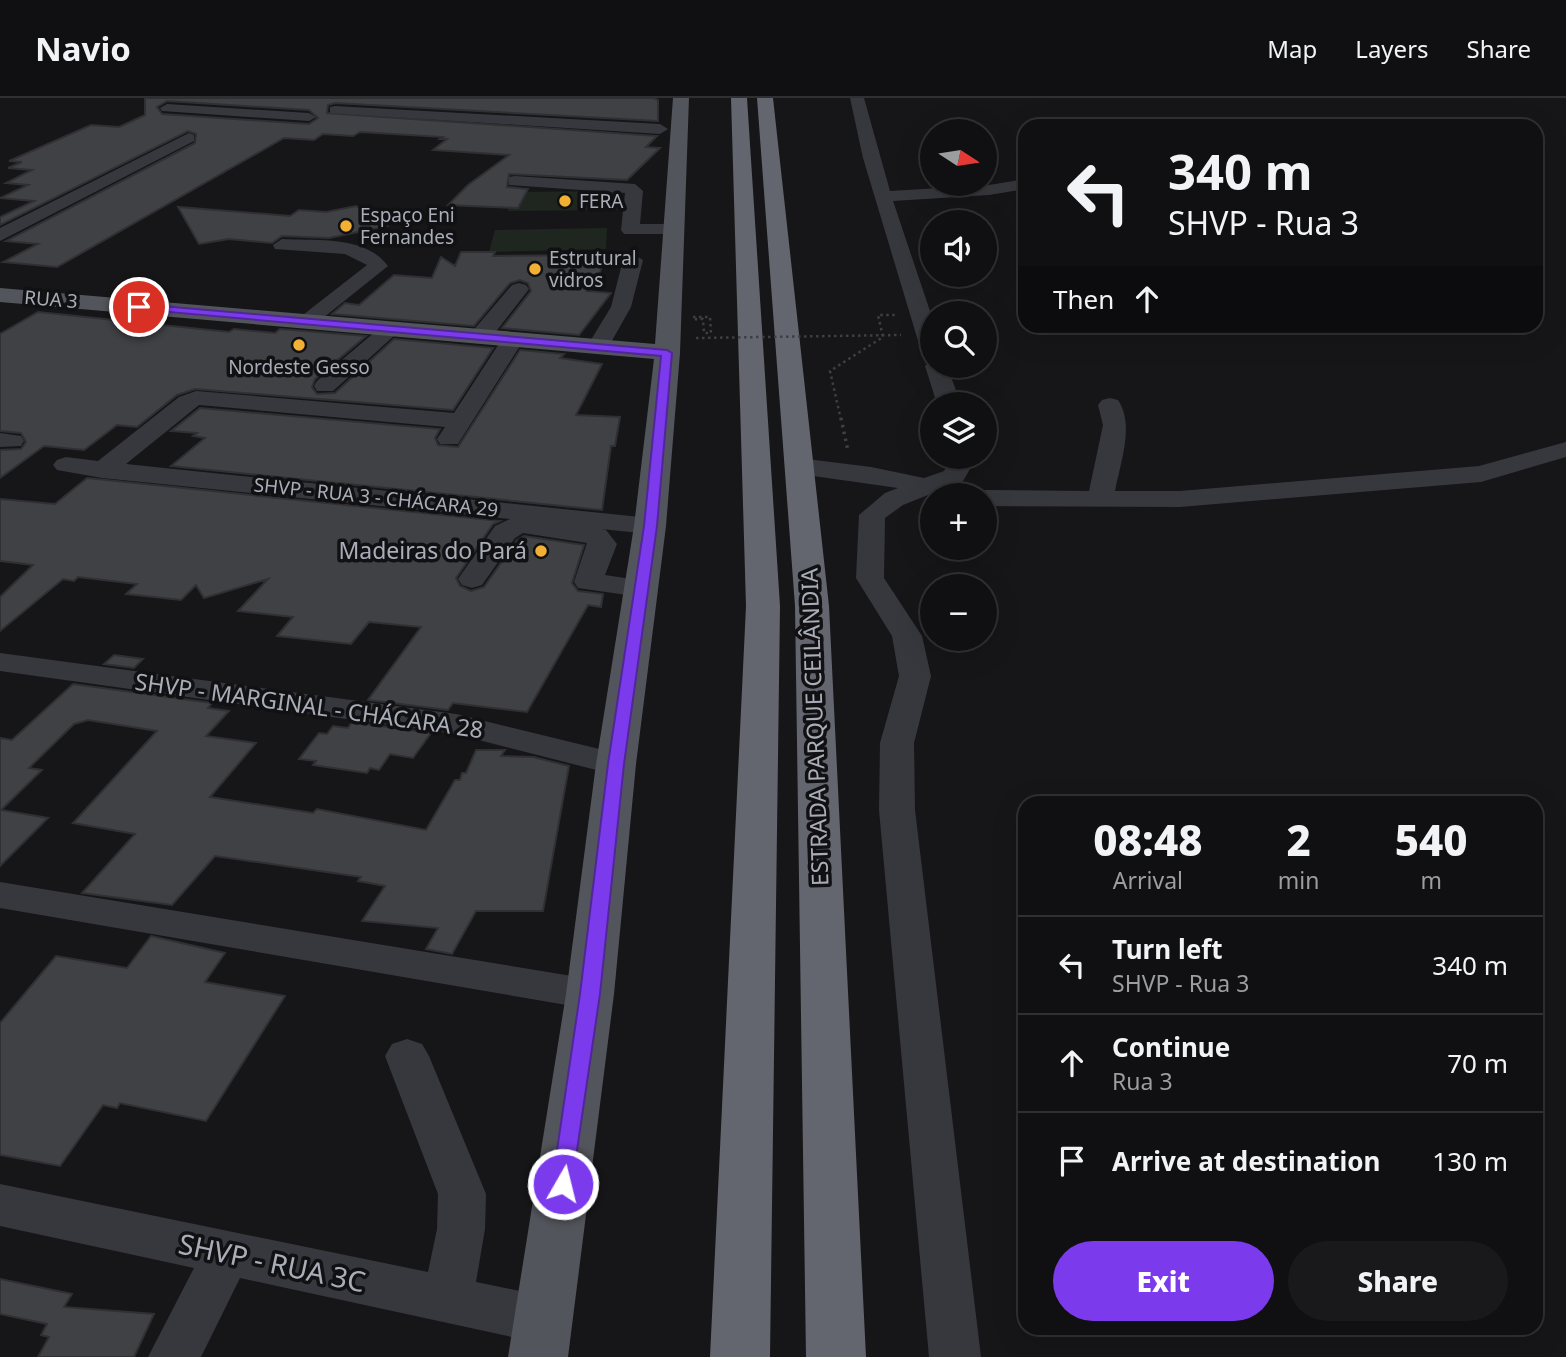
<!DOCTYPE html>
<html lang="en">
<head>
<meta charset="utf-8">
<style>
	body { margin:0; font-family:"Noto Sans",sans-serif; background:#19191b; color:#f1f3f6; height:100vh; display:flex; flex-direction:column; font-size:26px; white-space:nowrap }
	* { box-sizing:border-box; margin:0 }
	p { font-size:23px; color:#9c9d9f }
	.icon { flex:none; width:38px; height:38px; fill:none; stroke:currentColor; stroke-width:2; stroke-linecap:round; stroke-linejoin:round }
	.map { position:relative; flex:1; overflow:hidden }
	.details { position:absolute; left:1018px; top:698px; width:525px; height:539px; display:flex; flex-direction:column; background:#101012; border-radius:21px; box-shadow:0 7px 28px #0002,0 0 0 2px #303032 }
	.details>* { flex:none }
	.guide { position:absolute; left:1018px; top:21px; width:525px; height:214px; border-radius:21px; box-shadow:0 7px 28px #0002,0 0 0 2px #303032; background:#101012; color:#f1f3f6; overflow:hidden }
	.needle { width:46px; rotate:102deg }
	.tools { position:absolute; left:920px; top:21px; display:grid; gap:14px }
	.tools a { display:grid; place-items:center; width:77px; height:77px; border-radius:50%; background:#101012; box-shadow:0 7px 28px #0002,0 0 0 2px #303032; font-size:35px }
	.pin { position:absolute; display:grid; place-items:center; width:60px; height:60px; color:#fff; margin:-30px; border:4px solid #fff; border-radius:50%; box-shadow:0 2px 7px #0007 }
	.me { position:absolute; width:77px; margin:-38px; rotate:8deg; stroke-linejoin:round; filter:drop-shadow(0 0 5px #0008) }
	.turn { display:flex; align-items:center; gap:24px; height:147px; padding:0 35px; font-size:32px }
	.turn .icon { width:91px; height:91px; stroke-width:2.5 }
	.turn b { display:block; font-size:49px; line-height:60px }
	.then { display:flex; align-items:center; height:66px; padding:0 35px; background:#0003; gap:14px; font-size:26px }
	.eta { display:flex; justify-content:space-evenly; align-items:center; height:119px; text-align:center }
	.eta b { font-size:42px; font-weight:800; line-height:49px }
	.action { display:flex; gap:14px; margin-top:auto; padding:14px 35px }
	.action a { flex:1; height:80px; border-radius:42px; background:#7c3aed; color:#fff; font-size:28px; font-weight:800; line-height:80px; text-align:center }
	.action a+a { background:#19191b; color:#f1f3f6 }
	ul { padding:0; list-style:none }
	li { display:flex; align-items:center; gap:21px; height:98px; padding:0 35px; border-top:2px solid #303032 }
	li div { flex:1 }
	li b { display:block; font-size:26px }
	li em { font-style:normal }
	header { display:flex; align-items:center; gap:42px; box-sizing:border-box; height:98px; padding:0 35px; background:#101012; border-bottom:2px solid #303032 }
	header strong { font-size:33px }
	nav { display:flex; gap:38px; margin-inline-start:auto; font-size:24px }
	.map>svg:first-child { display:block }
	.green { fill:#1e261f }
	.building { fill:#404145; stroke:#303034; stroke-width:2; fill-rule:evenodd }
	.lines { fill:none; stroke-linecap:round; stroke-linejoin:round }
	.path-far1 { stroke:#3d3f44; stroke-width:2.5; stroke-dasharray:2.5 3.5; stroke-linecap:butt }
	.path { stroke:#3d3f44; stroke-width:3.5; stroke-dasharray:2.5 4.5; stroke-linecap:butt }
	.minor { fill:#37383d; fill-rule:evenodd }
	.major { fill:#53555c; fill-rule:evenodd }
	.highway { fill:#63666e; fill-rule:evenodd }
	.path-bridge { stroke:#3d3f44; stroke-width:2.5; stroke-dasharray:2.5 3.5; stroke-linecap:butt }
	.route { fill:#7c3aed; stroke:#51269a; stroke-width:2 }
	.poi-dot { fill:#f2b134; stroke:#111113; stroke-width:2.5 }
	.labels { text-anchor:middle; stroke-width:7; stroke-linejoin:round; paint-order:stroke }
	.far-poi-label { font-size:19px; fill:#a8adb8; stroke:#111113; text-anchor:start }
	.far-street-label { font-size:19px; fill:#a8adb8; stroke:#111113 }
	.poi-label { font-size:23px; fill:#a8adb8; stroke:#111113; text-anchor:end }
	.street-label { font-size:23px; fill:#a8adb8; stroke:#111113 }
	.near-street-label { font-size:28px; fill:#a8adb8; stroke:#111113 }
</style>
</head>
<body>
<header>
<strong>Navio</strong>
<nav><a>Map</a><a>Layers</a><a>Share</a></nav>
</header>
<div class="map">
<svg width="1566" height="1259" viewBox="0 0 1566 1259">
	<rect width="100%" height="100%" fill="#161618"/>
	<path class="green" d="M620 93 617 112 508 113 513 94Z
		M607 130 606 151 489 154 495 132Z"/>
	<path class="building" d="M145 0H654L658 2V23L335 5 328 7 327 15 657 38 646 49 660 50 627 82 509 76 507 89 528 91 518 110 448 107 468 87 509 57 433 52 447 41H440L443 39 360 34 353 38 323 36 314 42 284 40 57 169 3 164 38 146 6 143 195 45 196 36 188 33 0 127V119L34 103 0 100 28 87 6 85 32 72 8 70 22 64 9 63 91 27 119 29 130 24 145 17ZM167 3 309 12 318 20 309 26 162 16 157 9Z
		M356 108 387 128 329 140 282 138 272 145 229 141 199 146 178 109 290 118 299 112 326 114Z
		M461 154H495L493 158 604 157 599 180 587 193 611 195 579 237 502 230 531 193 528 185 520 182 510 185 474 228 332 216 345 205 359 207 394 177 432 180 441 159 455 168Z
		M38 214 229 234 234 231 275 235 280 231 366 238 315 281 312 289 317 296 335 295 394 241 493 250 453 312 195 291 177 297 137 329 117 327 84 352 44 348 0 380V352L21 351 26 344 21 335 0 333V236Z
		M520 252 564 256 560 260 602 266 576 317 620 319 615 348H611L602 412 171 368 205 340 193 338 197 335 171 333 200 310 440 331 435 340 438 347 458 349Z
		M87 380 500 423 493 426 456 480 460 488 471 493 484 489 517 442 524 438 584 447 572 485 578 493 603 496 601 509 588 507 527 614 453 605 448 612 368 602 421 529 369 524 351 546 277 538 293 519 238 513 268 481 204 500 196 487 181 502 126 496 137 486 78 479 74 483 63 481 0 533V499L33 467 0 463V401L55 406Z
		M114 557 143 561 134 570 104 566Z
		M73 586 212 605 208 610 229 613 206 638 256 645 210 699 313 715 317 711 426 732 455 682H460L462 675H466L476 652H505L501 658 533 659 569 668 543 813H476L452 856 426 851 438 830 362 823 385 788 358 783 361 779 215 758 172 807 82 795 135 736 73 725 157 633 88 622 74 626 29 670 42 672 1 712 48 720 0 768V640L12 642Z
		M352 624 431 635 413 660 390 656 379 672 370 670 367 675 313 667 316 663 299 661 319 635 327 636 333 628 348 630Z
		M151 838 225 855 205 884 285 898 206 1023 120 1005 117 1010 103 1007 60 1068 0 1057V925L56 858 127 870Z
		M0 1181 72 1196 64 1209 154 1216 134 1259H38L49 1239 41 1237 47 1226 0 1216Z"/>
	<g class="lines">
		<path class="path-far1" d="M693 219H710L711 235H704L703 221H696V225
			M841 322 830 273 883 239 878 217H895"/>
		<path class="path" d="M841 320 848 353"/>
		<path class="minor" d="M850 0H864L890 93 989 87 1026 81V91L989 97 893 103 933 222V268H947L961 306H937L925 268 932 262 922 256 863 60Z
			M167 6 309 15 316 19 309 23 162 13 160 10Z
			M335 8 660 26 668 31 660 36 330 15V9Z
			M189 35 194 37V43L0 143V130Z
			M515 78 635 86 643 93 640 126H674L683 131 674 136H624L621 132 625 95 509 87V79Z
			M282 141C316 143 365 137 388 168L313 228H299L296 224 299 220 367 167 345 156 275 151 273 147Z
			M633 156 643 162 631 209 605 255H589L586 250 611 209 623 162Z
			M519 185 526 187 529 191 526 195 487 245H471L468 240 471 235 512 187Z
			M389 226 396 228 400 232 396 236 333 293H317L314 288 317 283 382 228Z
			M512 237 523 243 458 346H440L437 341 445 329 199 307 126 366 650 420 660 422 664 428 660 434 650 436 601 431 606 432 617 446 605 477 651 484 656 490 651 496 641 499 578 490 574 484 587 445 523 435 515 440 482 487 472 490 462 487 458 481 495 428 510 421 102 380 57 372 53 367 57 362 66 359 98 363 179 299 196 293 454 315 504 238Z
			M1110 300 1118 302C1135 327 1120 366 1115 393H1180L1479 368 1566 344V359L1481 384 1180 409 985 408V397H974L985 392 1089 393 1103 327 1098 307 1102 302Z
			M0 335 21 338 24 343 21 348 0 349Z
			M952 359H977L963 383 903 407 885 420 884 480 922 538 931 578 914 645 915 712 981 1259H929L879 712 880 645 899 578 892 538 856 480 859 417 885 395 898 390 799 376 790 373 786 368 790 363 799 360 871 369 924 380 944 373Z
			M0 555 456 616 628 658 633 666 628 674 616 677 455 636 0 573Z
			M0 784 590 881 605 885 611 896 605 907 590 911 0 810Z
			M407 941 422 946 429 958 486 1096 485 1131 476 1184 544 1198 562 1205 570 1222 562 1239 544 1246 240 1180 201 1259H148L194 1170 0 1128V1086L428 1174 437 1131 438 1096 385 958 392 946Z"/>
		<path class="major" d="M673 0H689L680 255 666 428 636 666 614 896 568 1259H508L566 896 596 666 634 428 654 261 0 204V190L655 246Z"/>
		<path class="highway" d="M731 0H747L780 508 770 1259H710L746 508Z
			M757 0H773L829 508 866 1259H806L795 508Z"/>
		<path class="path-bridge" d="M696 240 901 237"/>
	</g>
	<path class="route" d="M139 206 667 252 672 255 657 428 624 666 600 896 571 1093 563 1096 555 1093 552 1086 580 896 608 666 644 428 661 258 135 211Z"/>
	<g class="poi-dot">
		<circle cx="565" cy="103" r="7"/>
		<circle cx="346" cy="128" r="7"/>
		<circle cx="535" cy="171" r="7"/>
		<circle cx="299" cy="247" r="7"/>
		<circle cx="541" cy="453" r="7"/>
	</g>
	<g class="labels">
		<g class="far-poi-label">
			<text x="579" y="110">FERA</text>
			<text x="360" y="124">Espaço Eni<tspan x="360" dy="22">Fernandes</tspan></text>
			<text x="549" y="167">Estrutural<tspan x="549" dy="22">vidros</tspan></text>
			<text x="299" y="276" text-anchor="middle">Nordeste Gesso</text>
		</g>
		<g class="far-street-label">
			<text transform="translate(51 201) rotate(5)" y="7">RUA 3</text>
			<text transform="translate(376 399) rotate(6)" y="7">SHVP - RUA 3 - CHÁCARA 29</text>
		</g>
		<g class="poi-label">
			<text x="527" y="461">Madeiras do Pará</text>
		</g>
		<g class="street-label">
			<text transform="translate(309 608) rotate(8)" y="8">SHVP - MARGINAL - CHÁCARA 28</text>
			<text transform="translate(815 629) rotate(-92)" y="8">ESTRADA PARQUE CEILÂNDIA</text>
		</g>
		<g class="near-street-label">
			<text transform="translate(272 1165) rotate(12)" y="10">SHVP - RUA 3C</text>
		</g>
	</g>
</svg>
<div class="tools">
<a><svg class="needle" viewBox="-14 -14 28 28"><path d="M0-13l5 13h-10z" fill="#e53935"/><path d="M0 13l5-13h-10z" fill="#9c9d9f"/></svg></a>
<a><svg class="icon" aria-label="sound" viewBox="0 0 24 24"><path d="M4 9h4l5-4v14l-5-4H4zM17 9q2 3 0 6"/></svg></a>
<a><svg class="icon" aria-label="search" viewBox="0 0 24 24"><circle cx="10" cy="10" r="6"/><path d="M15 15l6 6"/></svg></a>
<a><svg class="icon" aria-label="layers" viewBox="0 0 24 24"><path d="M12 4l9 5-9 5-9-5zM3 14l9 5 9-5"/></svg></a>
<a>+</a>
<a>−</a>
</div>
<div class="pin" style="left:139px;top:209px;background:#d93025"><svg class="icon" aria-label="arrive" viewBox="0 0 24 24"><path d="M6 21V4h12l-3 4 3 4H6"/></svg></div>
<svg class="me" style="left:563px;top:1086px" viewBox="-20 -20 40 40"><circle r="17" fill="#7c3aed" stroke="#fff" stroke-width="3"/><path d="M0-11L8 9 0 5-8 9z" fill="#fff"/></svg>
<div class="guide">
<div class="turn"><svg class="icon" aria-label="left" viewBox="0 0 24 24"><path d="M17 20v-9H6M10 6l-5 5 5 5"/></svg><div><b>340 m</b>SHVP - Rua 3</div></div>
<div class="then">Then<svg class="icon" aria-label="ahead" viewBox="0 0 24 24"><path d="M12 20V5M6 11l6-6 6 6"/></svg></div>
</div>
<section class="details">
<div class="eta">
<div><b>08:48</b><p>Arrival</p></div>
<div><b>2</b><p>min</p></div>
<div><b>540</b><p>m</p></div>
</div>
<ul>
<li><svg class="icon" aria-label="left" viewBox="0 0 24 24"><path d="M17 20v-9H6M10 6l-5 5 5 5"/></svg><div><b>Turn left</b><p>SHVP - Rua 3</p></div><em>340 m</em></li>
<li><svg class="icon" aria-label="ahead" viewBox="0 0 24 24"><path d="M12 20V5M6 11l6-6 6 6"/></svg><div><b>Continue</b><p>Rua 3</p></div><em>70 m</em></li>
<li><svg class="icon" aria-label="arrive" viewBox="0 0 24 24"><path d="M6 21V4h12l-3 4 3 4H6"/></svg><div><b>Arrive at destination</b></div><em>130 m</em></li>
</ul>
<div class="action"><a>Exit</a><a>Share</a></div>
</section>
</div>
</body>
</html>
